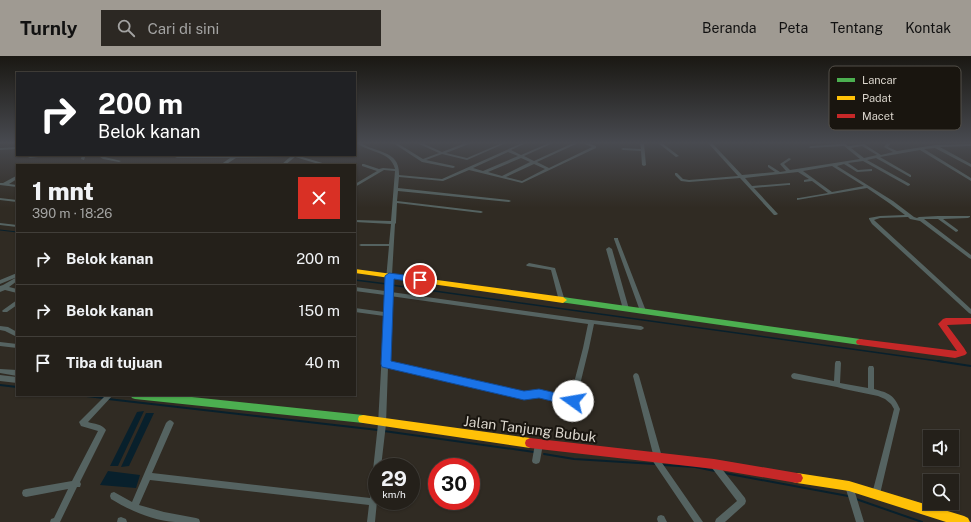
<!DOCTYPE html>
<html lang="id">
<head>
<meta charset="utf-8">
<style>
	body { margin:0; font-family:"Public Sans",sans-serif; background:#2c2823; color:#f1f3f6; height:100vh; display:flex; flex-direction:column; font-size:15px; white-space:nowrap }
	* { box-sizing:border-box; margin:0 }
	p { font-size:13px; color:#a3a3a2 }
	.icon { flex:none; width:22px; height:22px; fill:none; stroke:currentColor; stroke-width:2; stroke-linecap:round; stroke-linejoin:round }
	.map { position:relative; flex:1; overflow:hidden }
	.panel { position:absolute; left:16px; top:108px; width:340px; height:232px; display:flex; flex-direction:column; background:#24201a; border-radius:0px; box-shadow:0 1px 3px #0004,0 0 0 1px #413e39 }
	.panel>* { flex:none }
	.hud { position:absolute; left:16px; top:16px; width:340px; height:84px; border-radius:0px; box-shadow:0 1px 3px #0004,0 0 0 1px #413e39; background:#202124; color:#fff; overflow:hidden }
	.tools { position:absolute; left:923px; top:374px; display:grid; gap:8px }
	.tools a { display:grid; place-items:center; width:36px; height:36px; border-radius:0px; background:#24201a; box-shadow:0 1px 3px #0004,0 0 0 1px #413e39; font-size:20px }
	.speed { position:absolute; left:368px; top:402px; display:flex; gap:8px; font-size:20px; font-weight:700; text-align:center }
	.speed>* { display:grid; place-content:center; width:52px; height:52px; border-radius:50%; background:#24201a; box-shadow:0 1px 3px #0004,0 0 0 1px #413e39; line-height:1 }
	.speed small { font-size:10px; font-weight:400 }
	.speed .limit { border:6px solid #d22; background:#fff; color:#111 }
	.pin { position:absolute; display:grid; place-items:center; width:34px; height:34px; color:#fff; margin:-17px; border:2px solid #fff; border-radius:50%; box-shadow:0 1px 4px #0007 }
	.me { position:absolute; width:44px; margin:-22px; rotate:283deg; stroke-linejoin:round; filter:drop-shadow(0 0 3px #0008) }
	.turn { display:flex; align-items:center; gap:14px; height:84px; padding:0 16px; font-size:18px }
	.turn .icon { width:52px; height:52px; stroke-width:2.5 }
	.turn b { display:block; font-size:28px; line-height:34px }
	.round { display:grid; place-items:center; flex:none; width:42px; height:42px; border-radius:0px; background:#2c2823 }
	.overview { display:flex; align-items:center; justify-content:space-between; height:68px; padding:0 16px }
	h1 { font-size:24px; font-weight:800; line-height:30px }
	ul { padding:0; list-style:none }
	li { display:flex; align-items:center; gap:12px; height:52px; padding:0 16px; border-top:1px solid #413e39 }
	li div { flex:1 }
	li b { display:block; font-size:15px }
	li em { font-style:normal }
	header { display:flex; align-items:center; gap:24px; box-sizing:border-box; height:56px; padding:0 20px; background:#9f9a92; color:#111 }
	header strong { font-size:19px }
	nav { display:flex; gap:22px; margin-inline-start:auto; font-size:14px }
	.search { width:280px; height:36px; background:#2c2823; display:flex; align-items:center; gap:10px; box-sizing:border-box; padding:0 14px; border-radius:0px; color:#a3a3a2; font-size:15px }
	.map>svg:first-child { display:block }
	.water { fill:#08202c }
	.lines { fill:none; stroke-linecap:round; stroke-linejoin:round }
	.stream-far2 { stroke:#08202c; stroke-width:1 }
	.stream-far1 { stroke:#08202c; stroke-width:1.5 }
	.stream { stroke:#08202c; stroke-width:2 }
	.street { fill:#556361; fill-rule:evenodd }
	.fast { fill:#4caf50; fill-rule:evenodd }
	.slow { fill:#ffc107; fill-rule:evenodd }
	.jam { fill:#c62828; fill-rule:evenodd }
	.route { fill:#1a73e8; stroke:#114b97 }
	.labels { text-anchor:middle; stroke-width:4; stroke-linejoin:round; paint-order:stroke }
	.near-street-label { font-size:14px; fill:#dbd6cd; stroke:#19150f }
	.key { fill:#19150f; stroke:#534f48; stroke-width:1 }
	.key-label { font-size:11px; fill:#dbd6cd }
</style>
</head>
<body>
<header>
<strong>Turnly</strong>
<div class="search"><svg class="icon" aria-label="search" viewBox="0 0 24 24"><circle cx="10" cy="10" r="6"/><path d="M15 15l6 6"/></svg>Cari di sini</div>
<nav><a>Beranda</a><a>Peta</a><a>Tentang</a><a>Kontak</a></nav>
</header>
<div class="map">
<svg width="971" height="466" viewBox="0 0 971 466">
	<rect width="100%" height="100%" fill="#302b23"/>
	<path class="water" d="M144 355 118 410H110L137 356Z
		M146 357H154L129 410 121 411Z
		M108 415 140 419 136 432 100 429Z"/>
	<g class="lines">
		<path class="stream-far2" d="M0 174 17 176"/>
		<path class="stream-far1" d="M355 224 387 228
			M391 229 945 306"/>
		<path class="stream" d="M938 305 971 310
			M0 329 17 331
			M78 339 104 342
			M108 343 378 374
			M384 375 534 396
			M544 398 574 403 655 408
			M663 409 695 411 715 415
			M724 417 848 440
			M856 443 922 466"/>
		<path class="street" d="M357 87H361C376 97 400 94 399 119L442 123 522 87H526L511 94 521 99 549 87H553L524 100 534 105 573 87H577L576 88 537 106 549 112 592 91 585 88 584 87H588L596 90V92L522 127 469 114 443 125 399 121 398 132 509 144 511 145 509 146 398 135 397 145 481 155 483 156 481 157 397 147 396 166V167L395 168 391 236 583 263 641 270 643 271 644 272 643 273 641 274 594 268 589 292 576 345 575 347 573 348 539 341 524 343 388 311 386 368 381 411H377V445L375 466H367L369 449 150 424 139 449 164 456 196 462 199 463 200 466C192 466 183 466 175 466 154 465 129 454 111 443L110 440 111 437 114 436 132 446 166 367 168 365 170 364 172 365 174 367 152 417 370 442 378 368 384 260 355 256V252L384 256 385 239 355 235V231L385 235 389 190H361L359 189 361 188H389L391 168 355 166V164L391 165 395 115 384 114 355 131V128L377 115 362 110V108H364L379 113 383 112 395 113C391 95 369 97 357 87ZM508 96 518 100 483 115 473 112ZM521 102 530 106 502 120 488 116ZM534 108 545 113 522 125 506 121ZM390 240 588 268 583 292 570 342 539 335 524 337 388 306Z
			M393 87H397L423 103 439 97 419 88 418 87H422L442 96 465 87H470L469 88 446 97 467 102 502 87H506L467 104 442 98 426 104 454 110 455 111 453 112 422 106Z
			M640 87H644L646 109 644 110 642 109 641 95 623 94 621 93 623 92 641 93Z
			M658 87H662L679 100 676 101Z
			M708 87H712L742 119 775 116 768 111V109H769L780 116 786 115 780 108 789 102 791 103 790 104 784 108 790 114 860 103 844 90 810 92 809 91 811 90 841 88 840 87H844L848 90 864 88 881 99 893 96 884 91 887 87H891L888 91 897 95 935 89 971 88V90L940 91 971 108V111L935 92 924 93 971 122V125L920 94 880 101 911 119V121H910L876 102 867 104 910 128V129L908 130 863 105 848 107 858 114 871 113H872V115L857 116 844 108 837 110 893 145 914 161 917 162 919 161 938 160H970V161L968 162 943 163 958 174V175L956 176 938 163H924L971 199V203L969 202 920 165 910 163 908 161 880 162 874 164 971 253V258L969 257 872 168 869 163V162L880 160 905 159 889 147 867 132 797 144V142H799L828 137 812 125 804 126V124L809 123 798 116 745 122 752 130 790 127V129H788L754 132 778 158 776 159H774L740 122 689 126 681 125 675 119V117H677L683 123 689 124 738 120ZM862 90 877 99 864 102 851 92ZM832 110 864 130 832 136 803 115Z
			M17 91V93L0 94V92Z
			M23 99 30 100 49 99 47 100 30 102Z
			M82 99H86L84 104 81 103Z
			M100 99H104V100L105 101 121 105 119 106 103 103 100 101Z
			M223 99H227L226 100 296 99 329 109H322L295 101 285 109H281L290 101 236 102 225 109H220L230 102H177L175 101 177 100H222Z
			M16 120H17V123L9 128 17 129V131L0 129V127H3Z
			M0 142 17 144V146L0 144Z
			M0 167 17 169V171L0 169Z
			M614 182H618V183L646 255 645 256H641L640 255 614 183Z
			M609 191 612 193 629 253 628 254H624L623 253 606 193Z
			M529 207 555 212 565 245 564 246H560L559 245 551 214 527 210 526 209Z
			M17 217V221L0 228V224Z
			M17 221V225L9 231 17 233V237L5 234 0 236V230L3 229Z
			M17 244V249L7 256H3L2 255 3 254Z
			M0 270 8 271 17 276V281L5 275 0 274Z
			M0 286 17 288V292L0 290Z
			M836 305H840L841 307 840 327 868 332V312L869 310H873L874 312V333C889 337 894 339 900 353L880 438 879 441 876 442 873 441 872 438 894 353 891 348 885 343 878 340 844 333 837 331 794 323 792 322 791 320 792 318 794 317 834 325 835 307Z
			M0 313 17 314V320L0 317Z
			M636 317 638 318 639 320 662 401 660 404 703 466H694L650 401 651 399 653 398 633 320 634 318Z
			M0 319 17 321V327L0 325Z
			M106 339H113L88 366C94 368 102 368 106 374L80 426 81 428 80 431H77L60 466H50L51 463 54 462 68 433 26 441 23 440 22 437 23 434 26 433 72 425 98 375 81 370 79 366Z
			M539 385 542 386 543 388 540 405 539 407 536 408 533 407 532 405 535 388 536 386Z
			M715 407 718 408 745 442 746 445 745 448 725 466H715L716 463 737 445 712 412 711 410 712 408Z
			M849 426 852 427 853 430 864 466H856L845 430 846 427Z
			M661 459 664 460 667 466H658L657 463 658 460Z
			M121 461 126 463 127 466H117L118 462Z"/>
		<path class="fast" d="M563 241 860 283 863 284 864 286 863 288 860 289 560 246 559 244Z
			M130 339H173L363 359 367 360 368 363 367 366 363 367 135 343 132 342Z"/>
		<path class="slow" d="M355 213 563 241 567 244 563 247 355 217Z
			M363 359 530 382 534 384 535 387 534 390 530 392 363 367 359 366 358 363 359 360Z
			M797 417 849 425 964 460 968 462 970 466H946L849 435 797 427 793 426 791 422 793 418Z"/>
		<path class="jam" d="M946 262H971V268L947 269 964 292 967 297 965 299 955 302 860 289 857 288 856 286 857 284 860 283 957 295 938 268 943 263Z
			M530 382 714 403 797 417 801 418 803 422 801 426 797 427 714 413 530 392 526 390 525 387 526 384Z"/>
	</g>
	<linearGradient id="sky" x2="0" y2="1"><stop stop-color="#1a1813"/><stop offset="0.57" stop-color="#484a50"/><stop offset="1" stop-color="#484a50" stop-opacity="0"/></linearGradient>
	<rect width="971" height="152" fill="url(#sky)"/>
	<path class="route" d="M389 217 420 221 425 224 420 227 394 223 391 305 524 335 539 333 573 341 577 342 579 345 577 349 573 350 539 342 524 344 382 311 381 308 385 220Z"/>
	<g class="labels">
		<g class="near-street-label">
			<text transform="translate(530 373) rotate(7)" y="5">Jalan Tanjung Bubuk</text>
		</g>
	</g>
	<rect x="829" y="10" width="132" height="64" rx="6" class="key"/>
	<rect x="837" y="22" width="18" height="4" fill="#4caf50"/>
	<rect x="837" y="40" width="18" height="4" fill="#ffc107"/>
	<rect x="837" y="58" width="18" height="4" fill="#c62828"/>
	<g class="key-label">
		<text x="862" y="28">Lancar</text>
		<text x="862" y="46">Padat</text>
		<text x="862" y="64">Macet</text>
	</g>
</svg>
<div class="tools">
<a><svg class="icon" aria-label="sound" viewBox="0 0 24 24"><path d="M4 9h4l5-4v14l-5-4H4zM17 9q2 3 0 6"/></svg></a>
<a><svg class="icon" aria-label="search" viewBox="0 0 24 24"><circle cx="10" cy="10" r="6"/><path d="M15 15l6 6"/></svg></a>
</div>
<div class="speed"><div>29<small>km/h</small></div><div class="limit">30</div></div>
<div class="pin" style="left:420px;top:224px;background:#d93025"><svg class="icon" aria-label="arrive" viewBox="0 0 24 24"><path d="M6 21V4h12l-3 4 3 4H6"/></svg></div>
<svg class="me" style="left:573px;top:345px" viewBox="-20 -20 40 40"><circle r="19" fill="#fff"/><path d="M0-13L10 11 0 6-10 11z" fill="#1a73e8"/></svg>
<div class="hud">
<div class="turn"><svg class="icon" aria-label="right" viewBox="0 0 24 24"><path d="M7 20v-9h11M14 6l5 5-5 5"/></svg><div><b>200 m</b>Belok kanan</div></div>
</div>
<section class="panel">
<div class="overview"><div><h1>1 mnt</h1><p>390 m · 18:26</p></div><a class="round" style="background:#d93025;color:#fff"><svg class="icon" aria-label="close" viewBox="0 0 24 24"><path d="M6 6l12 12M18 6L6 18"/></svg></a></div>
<ul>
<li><svg class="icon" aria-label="right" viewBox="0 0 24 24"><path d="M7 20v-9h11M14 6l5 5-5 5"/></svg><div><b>Belok kanan</b></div><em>200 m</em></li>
<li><svg class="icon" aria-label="right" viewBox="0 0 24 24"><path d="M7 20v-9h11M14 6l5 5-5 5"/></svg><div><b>Belok kanan</b></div><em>150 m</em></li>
<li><svg class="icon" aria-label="arrive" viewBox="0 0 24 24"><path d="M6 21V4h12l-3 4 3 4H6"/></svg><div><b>Tiba di tujuan</b></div><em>40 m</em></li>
</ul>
</section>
</div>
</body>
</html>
